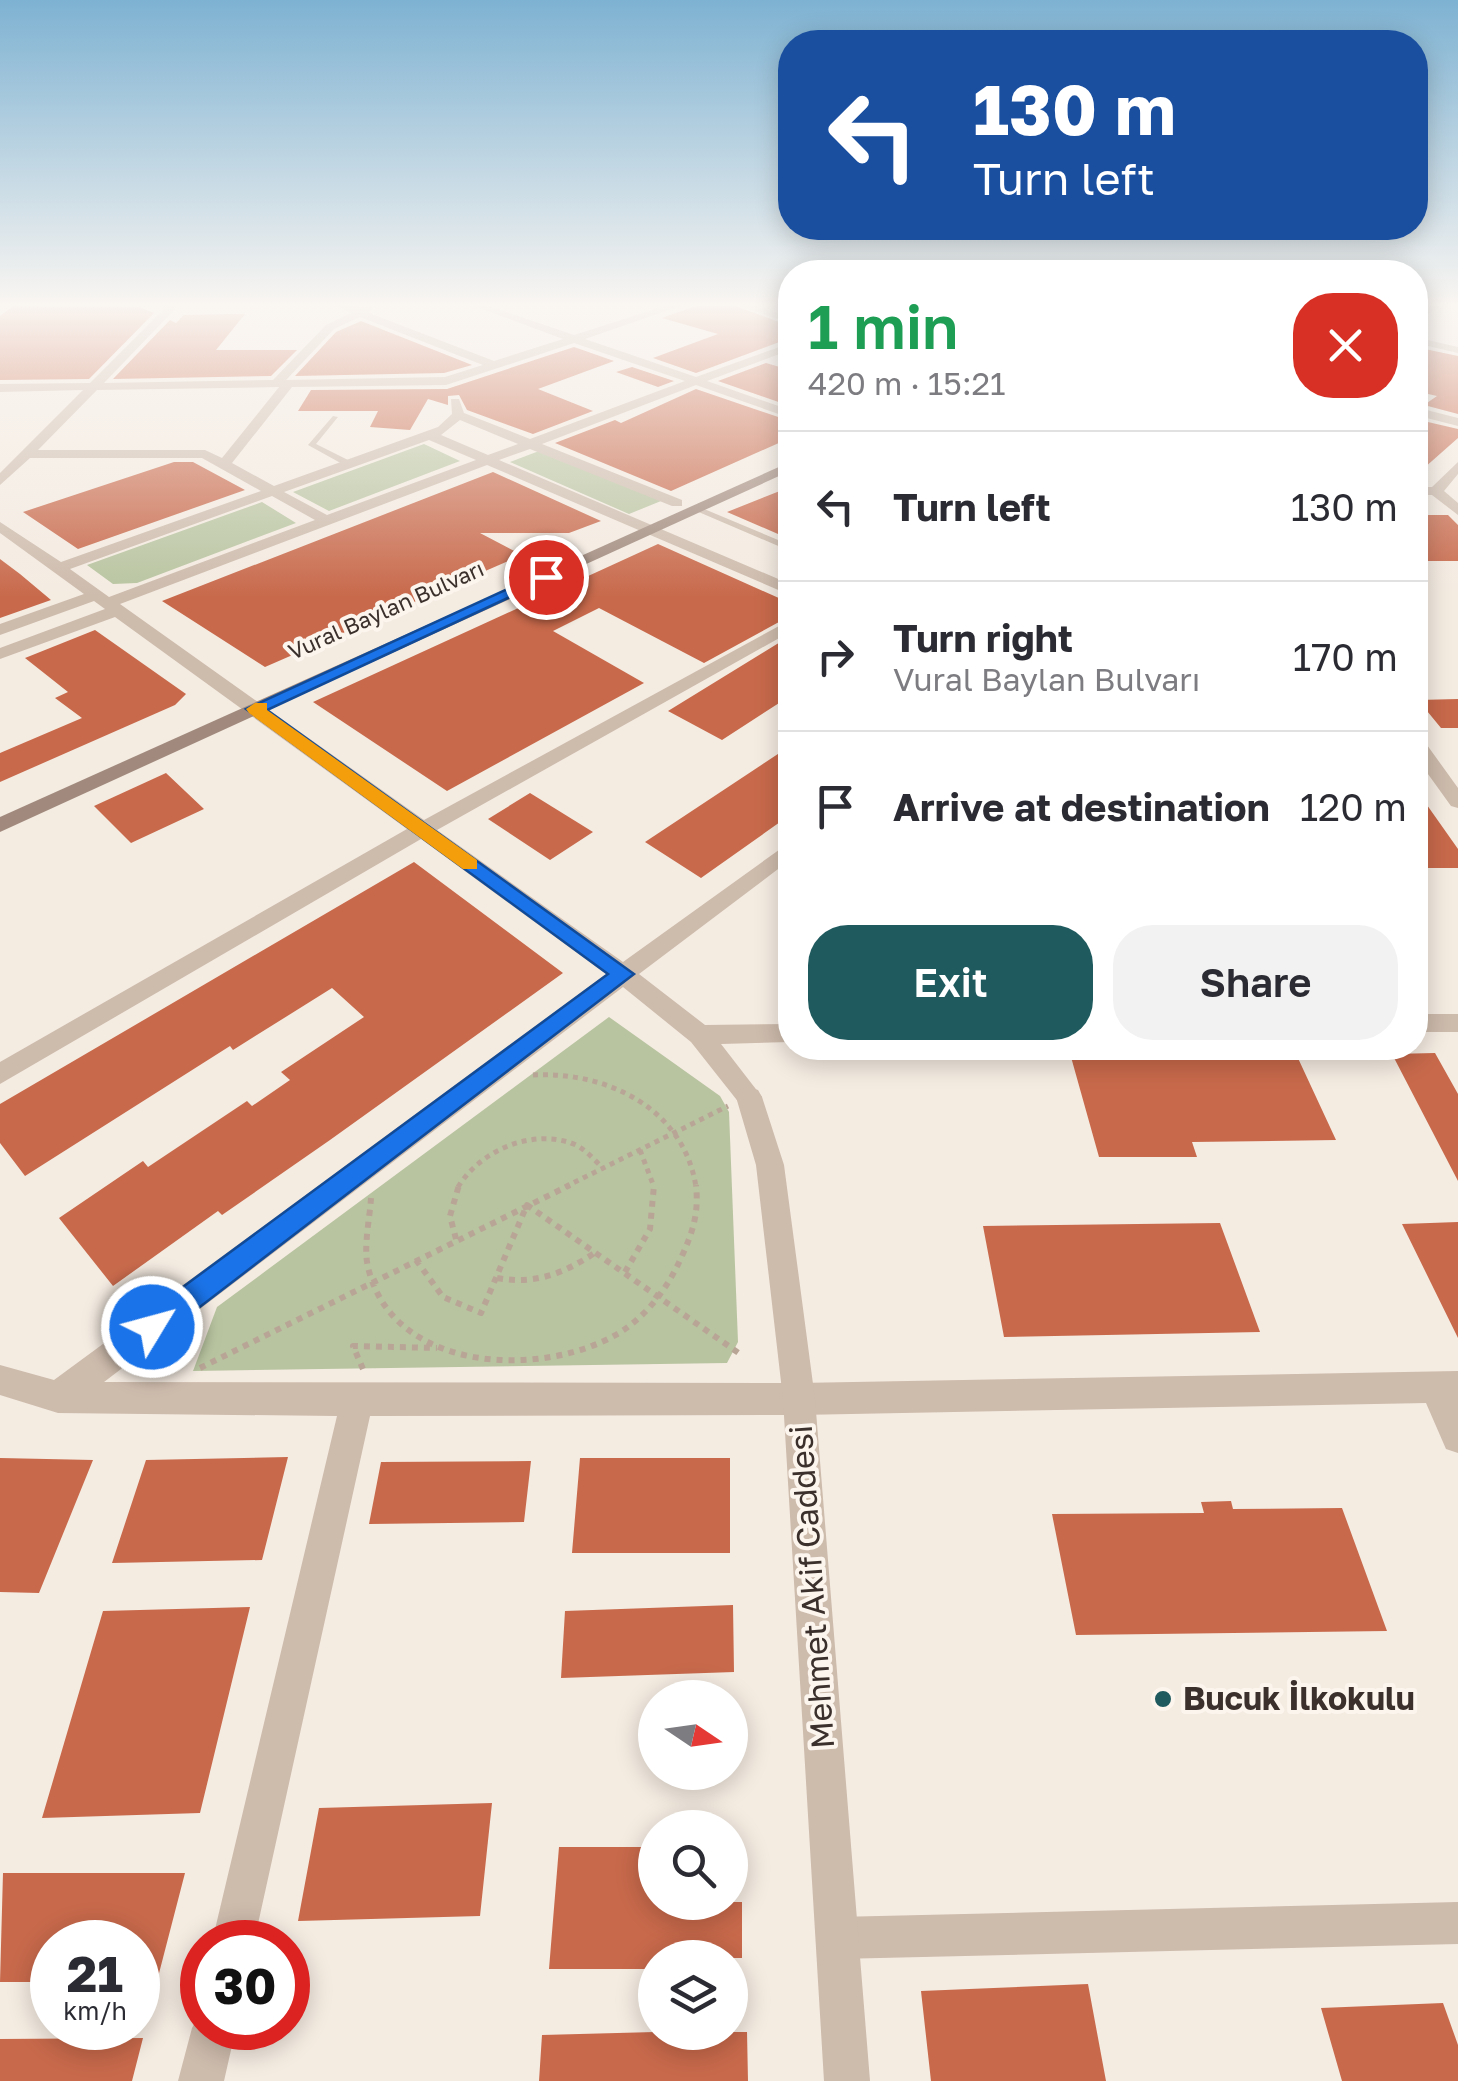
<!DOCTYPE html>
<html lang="en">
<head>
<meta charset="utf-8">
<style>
	body { margin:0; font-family:"Golos Text",sans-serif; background:#f2f2f3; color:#2b2b33; height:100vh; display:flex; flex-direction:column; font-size:38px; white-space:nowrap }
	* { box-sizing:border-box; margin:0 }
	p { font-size:32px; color:#7c7c81 }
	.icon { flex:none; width:55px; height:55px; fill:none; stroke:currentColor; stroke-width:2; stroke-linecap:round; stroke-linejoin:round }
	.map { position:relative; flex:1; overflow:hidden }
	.sheet { position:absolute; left:778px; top:260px; width:650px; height:800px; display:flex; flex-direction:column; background:#fff; border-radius:40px; box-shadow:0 5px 25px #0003 }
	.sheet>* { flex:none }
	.banner { position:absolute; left:778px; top:30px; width:650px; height:210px; border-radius:40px; box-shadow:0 5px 25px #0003; background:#1a4fa0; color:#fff; overflow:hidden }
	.needle { width:65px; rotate:103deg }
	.controls { position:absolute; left:638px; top:1680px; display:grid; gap:20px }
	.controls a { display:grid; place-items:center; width:110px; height:110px; border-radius:50%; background:#fff; box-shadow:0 5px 25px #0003; font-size:50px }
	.speed { position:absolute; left:30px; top:1920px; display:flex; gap:20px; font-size:50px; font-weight:700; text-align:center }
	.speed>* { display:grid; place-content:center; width:130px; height:130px; border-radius:50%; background:#fff; box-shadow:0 5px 25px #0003; line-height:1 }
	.speed small { font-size:25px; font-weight:400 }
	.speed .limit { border:15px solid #d22; background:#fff; color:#111 }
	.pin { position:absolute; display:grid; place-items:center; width:85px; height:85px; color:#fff; margin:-42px; border:5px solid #fff; border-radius:50%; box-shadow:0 2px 10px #0007 }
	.me { position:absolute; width:110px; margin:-55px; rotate:53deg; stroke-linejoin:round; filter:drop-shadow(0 0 8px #0008) }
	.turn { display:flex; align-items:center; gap:35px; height:210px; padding:0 30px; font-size:45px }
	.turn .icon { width:130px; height:130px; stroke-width:2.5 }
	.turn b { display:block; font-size:70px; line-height:85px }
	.round { display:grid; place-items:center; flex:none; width:105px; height:105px; border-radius:40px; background:#f2f2f3 }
	.summary { display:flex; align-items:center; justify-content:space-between; height:170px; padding:0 30px }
	h1 { font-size:60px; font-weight:600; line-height:75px; color:#1e9e55 }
	.action { display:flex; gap:20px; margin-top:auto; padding:20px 30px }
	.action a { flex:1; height:115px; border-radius:40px; background:#1f5a5e; color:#fff; font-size:40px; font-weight:600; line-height:115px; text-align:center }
	.action a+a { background:#f2f2f3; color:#2b2b33 }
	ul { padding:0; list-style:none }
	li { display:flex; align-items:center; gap:30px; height:150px; padding:0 30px; border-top:2px solid #e1e1e2 }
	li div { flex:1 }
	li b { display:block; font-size:38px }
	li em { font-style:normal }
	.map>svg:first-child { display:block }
	.green { fill:#b8c4a0 }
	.building { fill:#c8694b }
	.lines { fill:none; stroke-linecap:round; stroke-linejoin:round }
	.path-far1 { stroke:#b9a596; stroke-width:5; stroke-dasharray:5 5; stroke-linecap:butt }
	.path { stroke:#b9a596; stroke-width:6; stroke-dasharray:6 6; stroke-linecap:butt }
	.service { fill:#cdbbac; fill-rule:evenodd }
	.minor { fill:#cdbbac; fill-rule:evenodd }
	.tertiary { fill:#cdbbac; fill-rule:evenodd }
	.secondary { fill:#a18a7d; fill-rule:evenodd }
	.route { fill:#1a73e8; stroke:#114b97; stroke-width:2.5 }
	.slow { fill:#f59e0b }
	.poi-dot { fill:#1f5a5e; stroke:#fbf5ee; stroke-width:4 }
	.labels { text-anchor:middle; stroke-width:8; stroke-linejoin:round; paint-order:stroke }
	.far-street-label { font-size:22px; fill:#3b302b; stroke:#fbf5ee }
	.near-street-label { font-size:32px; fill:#3b302b; stroke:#fbf5ee }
	.near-poi-label { font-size:32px; font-weight:bold; fill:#3b302b; stroke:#fbf5ee; text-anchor:start }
</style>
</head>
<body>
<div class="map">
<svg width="1458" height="2081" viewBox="0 0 1458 2081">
	<rect width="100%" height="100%" fill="#f4ebe1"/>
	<path class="green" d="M424 444 460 461 329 511 293 492Z
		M539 451 661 501 629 514 510 462Z
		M262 502 296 523 137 583 113 584 87 565Z
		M609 1017 720 1096 729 1112 738 1342 727 1363 193 1371 217 1307Z"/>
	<path class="building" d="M13 306 139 307 154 313 89 379 0 380V316Z
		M696 306H735L790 326V338L696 373 653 358 718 334 662 318Z
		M245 314 216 350H297L271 376 113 379 170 320 176 323 184 315Z
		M359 322 361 321 472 365 444 373 295 376 336 332Z
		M574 347 614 361 538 389 593 411 533 434 467 410 459 395 448 396V405L428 399 410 430 370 427 378 411H298L311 390 447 389Z
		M1415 347 1458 356V414L1424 405 1437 396 1415 391Z
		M766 363 790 370V406L718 381Z
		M632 367 674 381 658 387 616 372Z
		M696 389 790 421V438L671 491 555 443 615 420 621 423Z
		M1415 419 1458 429V438L1415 476Z
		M174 462H193L245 490 78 549 23 512Z
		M493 472 601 521 569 533H480L522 555 265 667 162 601Z
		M790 487V528L778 534 727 512Z
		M1415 515H1448L1458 525V561H1415Z
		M658 544 790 603V616L704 663 599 608 553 631 644 683 447 791 313 702Z
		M0 559 20 574 51 600 0 618Z
		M95 630 186 694 175 705 0 782V753L82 718 55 698 68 692 25 658Z
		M790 636V696L722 740 668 711Z
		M1458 699V728H1441L1418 700Z
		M790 746V815L701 878 645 842Z
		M166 773 204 809 131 843 94 806Z
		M1415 788 1458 849V868H1415Z
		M530 793 593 832 550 860 488 819Z
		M414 862 563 973 330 1140 222 1215 218 1211 113 1286 59 1218 143 1161 148 1167 247 1101 252 1106 290 1080 281 1072 364 1017 332 988 233 1050 230 1046 25 1176 0 1143V1104Z
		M1435 1053 1458 1094V1181L1392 1054Z
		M1163 1056H1297L1336 1140 1192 1142 1197 1157H1099L1071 1057Z
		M1458 1222V1338L1402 1224Z
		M1220 1223 1260 1332 1004 1337 983 1226Z
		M288 1457 262 1560 112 1563 146 1460Z
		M0 1458 93 1460 39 1593 0 1592Z
		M580 1458H730V1553H572Z
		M531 1461 524 1522 369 1524 381 1462Z
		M1231 1501 1233 1509 1342 1508 1387 1631 1076 1635 1052 1514 1204 1513 1201 1502Z
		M733 1605 734 1672 561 1678 565 1611Z
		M250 1607 200 1813 42 1818 103 1611Z
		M492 1803 480 1916 298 1921 319 1808Z
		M559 1847H655V1902H742V1958H655V1969H549Z
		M3 1873H185L157 1981H138V1942H52V1982H0Z
		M1088 1984 1106 2081H931L921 1991Z
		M1443 2003 1458 2045V2081H1342L1321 2008Z
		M655 2032H747L748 2081H539L542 2035Z
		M143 2038 132 2081H0V2039Z"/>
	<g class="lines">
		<path class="path-far1" d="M533 1075C606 1071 684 1108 696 1187
			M640 1150 654 1187
			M458 1187C480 1151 530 1129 571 1143 584 1147 593 1159 603 1168
			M565 1187 728 1106"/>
		<path class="path" d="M371 1198C370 1218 363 1247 368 1267 392 1373 542 1379 619 1333 648 1315 668 1287 681 1258 693 1232 699 1213 696 1185
			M456 1239 450 1216 459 1185
			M416 1260 443 1297 481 1313 527 1205 740 1354
			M625 1272 650 1229 654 1185
			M497 1278C535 1285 565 1273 596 1252
			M200 1368 570 1185
			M363 1369 353 1346 437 1348"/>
		<path class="service" d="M333 416 338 417 316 444 352 462V466H346L308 445Z
			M697 506 790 545V551L694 510 693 508Z"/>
		<path class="minor" d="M167 306H178L104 383 273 380 326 325 351 313 337 306 373 307 369 313 494 361 563 339 474 306H489L574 335 665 306H680L585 339 696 377 790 343V350L707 381 790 410V418L696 385 542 444 682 500V506H672L530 449 499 460 790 584V595L487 465 120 604 424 820 790 620V632L437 830 623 962 790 842V860L639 974 705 1025 790 1024V1042L721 1044 762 1097 758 1104H740L691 1042 623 987 104 1382 799 1383 1458 1371V1453L1446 1449 1426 1403 799 1415 370 1416 254 1942H212L337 1416 58 1413 0 1395V1365L54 1380 606 974 421 839 0 1084V1062L407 829 115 617 0 659V648L105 609 94 601 0 635V624L84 594 0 533V522L61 562 261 491 202 458H30L0 485V473L83 390 0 392V384L90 383ZM360 317 483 365 445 377 286 380 334 329ZM574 343 685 381 530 439 464 413 459 399H451L452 414 438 427 274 486 232 463 292 387 446 385ZM279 387 222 458 205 450H38L97 390ZM460 420 518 444 488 455 441 435ZM429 440 476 460 327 515 284 492ZM272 496 315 520 109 597 70 569Z
			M739 306H755L790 317V323Z
			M1429 306H1441L1415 321V314Z
			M1415 337 1458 347V353L1415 343Z
			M1415 407 1458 418V426L1415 415Z
			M1458 462V474L1444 491 1458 503V515L1432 495H1415V487H1432Z
			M1415 736 1422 738 1458 788V808L1451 806 1415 756Z
			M1415 1014H1458V1032H1415Z
			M1458 1902V1944L837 1959 822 1953 816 1938 822 1923 837 1917Z
			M202 2010V2028H236L224 2081H178L192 2028Z"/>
		<path class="tertiary" d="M749 1087 758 1090 762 1097 784 1165 815 1399 870 2081H824L783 1399 756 1165 736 1097 740 1090Z"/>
		<path class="secondary" d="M790 462V471L0 832V817Z"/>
	</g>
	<linearGradient id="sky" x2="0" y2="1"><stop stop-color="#7eb2d2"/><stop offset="0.51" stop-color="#faf6f2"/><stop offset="1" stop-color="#faf6f2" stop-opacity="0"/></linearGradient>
	<rect width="1458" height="597" fill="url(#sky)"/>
	<path class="route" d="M540 574 553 577 267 710 634 974 162 1336 152 1340 142 1336 138 1327 142 1317 608 974 246 709Z"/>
	<path class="slow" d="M255 703H267V710L477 860V869H463L249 713 246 709Z"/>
	<circle class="poi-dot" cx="1163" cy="1699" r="10"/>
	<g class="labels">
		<g class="far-street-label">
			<text transform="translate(386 610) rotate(-24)" y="8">Vural Baylan Bulvarı</text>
		</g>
		<g class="near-street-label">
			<text transform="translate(812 1587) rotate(-94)" y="11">Mehmet Akif Caddesi</text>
		</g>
		<g class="near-poi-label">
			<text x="1183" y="1710">Bucuk İlkokulu</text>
		</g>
	</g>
</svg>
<div class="controls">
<a><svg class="needle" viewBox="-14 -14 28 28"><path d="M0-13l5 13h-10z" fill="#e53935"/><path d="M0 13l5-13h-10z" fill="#7c7c81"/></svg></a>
<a><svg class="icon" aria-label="search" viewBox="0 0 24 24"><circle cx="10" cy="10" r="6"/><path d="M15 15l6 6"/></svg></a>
<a><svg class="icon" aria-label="layers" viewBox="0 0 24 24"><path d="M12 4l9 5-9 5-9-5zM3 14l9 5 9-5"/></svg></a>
</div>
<div class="speed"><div>21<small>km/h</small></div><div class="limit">30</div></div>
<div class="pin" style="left:546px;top:577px;background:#d93025"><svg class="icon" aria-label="arrive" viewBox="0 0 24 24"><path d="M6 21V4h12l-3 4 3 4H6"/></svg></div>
<svg class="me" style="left:152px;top:1327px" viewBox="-20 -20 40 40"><circle r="17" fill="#1a73e8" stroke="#fff" stroke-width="3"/><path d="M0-11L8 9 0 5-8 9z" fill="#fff"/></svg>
<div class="banner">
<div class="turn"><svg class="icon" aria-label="left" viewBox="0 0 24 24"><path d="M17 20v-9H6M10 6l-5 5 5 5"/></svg><div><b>130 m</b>Turn left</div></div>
</div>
<section class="sheet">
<div class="summary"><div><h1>1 min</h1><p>420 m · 15:21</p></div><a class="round" style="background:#d93025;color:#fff"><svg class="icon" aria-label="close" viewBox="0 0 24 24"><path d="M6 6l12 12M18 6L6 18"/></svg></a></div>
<ul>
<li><svg class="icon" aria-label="left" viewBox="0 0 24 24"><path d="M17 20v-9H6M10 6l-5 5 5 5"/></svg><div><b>Turn left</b></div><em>130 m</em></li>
<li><svg class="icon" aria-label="right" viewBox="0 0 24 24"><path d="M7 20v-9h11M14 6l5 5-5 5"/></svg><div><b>Turn right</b><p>Vural Baylan Bulvarı</p></div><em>170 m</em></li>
<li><svg class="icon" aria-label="arrive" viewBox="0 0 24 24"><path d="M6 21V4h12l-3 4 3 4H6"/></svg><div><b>Arrive at destination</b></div><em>120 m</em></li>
</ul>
<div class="action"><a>Exit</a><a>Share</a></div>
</section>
</div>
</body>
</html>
